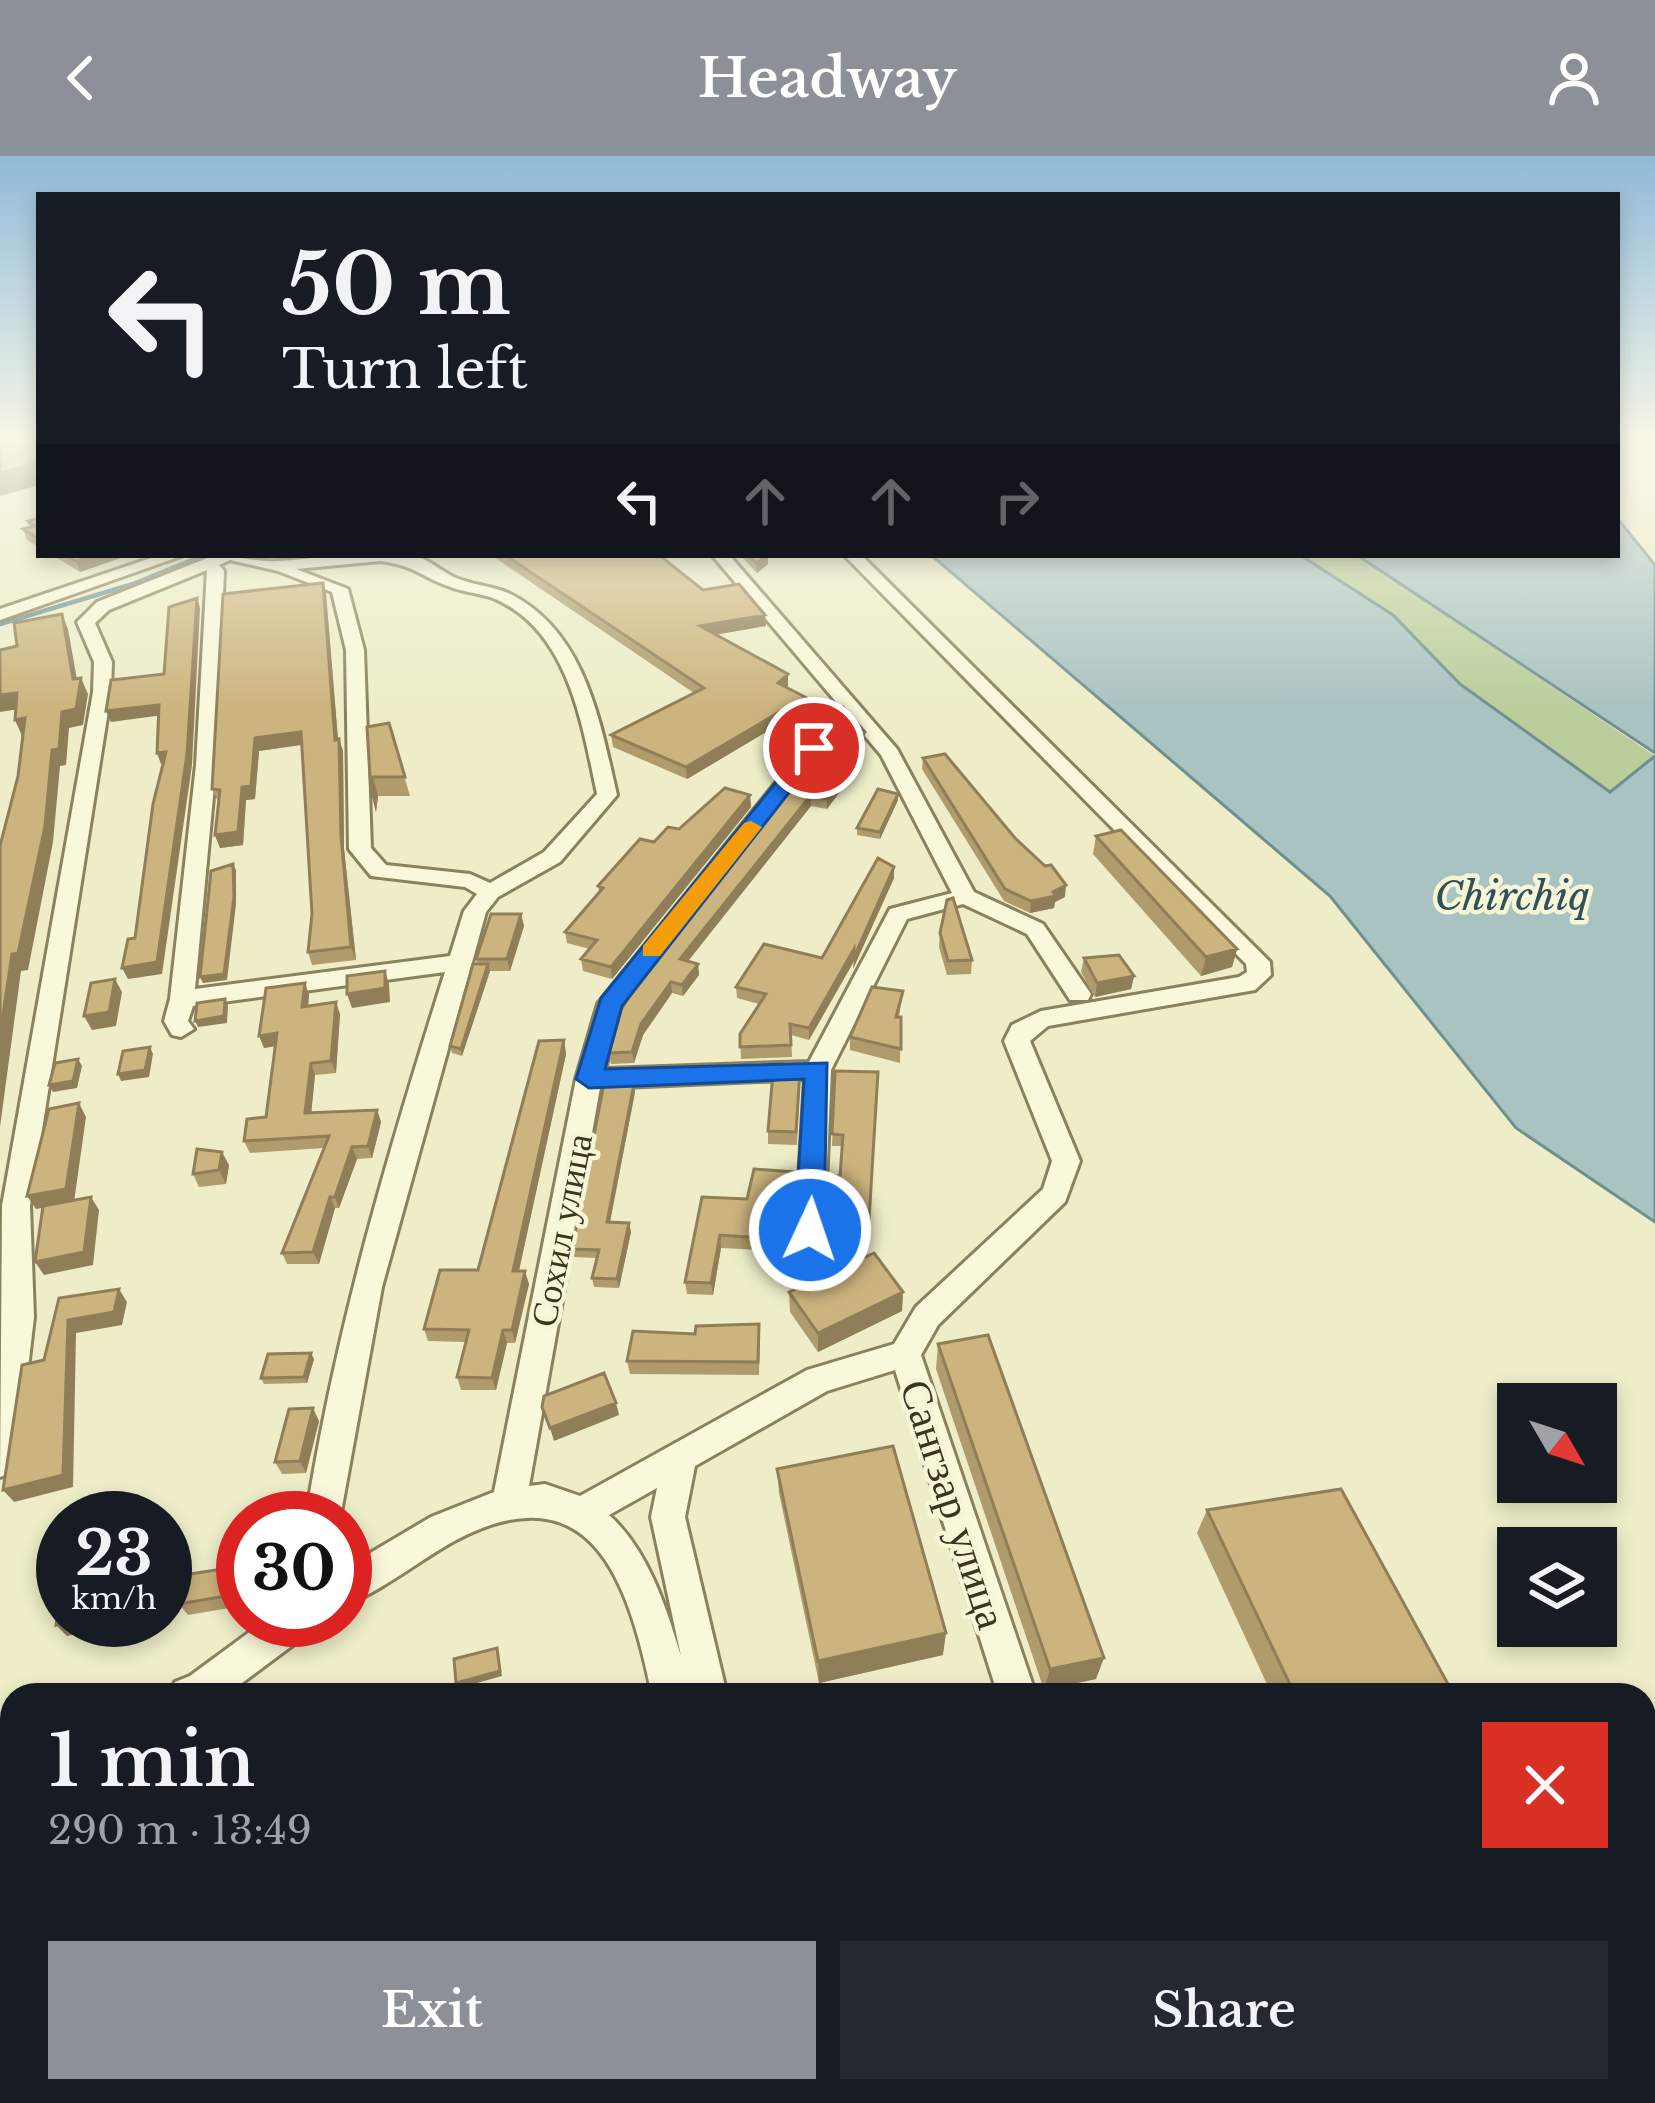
<!DOCTYPE html>
<html lang="en">
<head>
<meta charset="utf-8">
<style>
	body { margin:0; font-family:"Libre Baskerville",serif; background:#242831; color:#f1f3f6; height:100vh; display:flex; flex-direction:column; font-size:45px; white-space:nowrap }
	* { box-sizing:border-box; margin:0 }
	p { font-size:39px; color:#9ea1a6 }
	.icon { flex:none; width:66px; height:66px; fill:none; stroke:currentColor; stroke-width:2; stroke-linecap:round; stroke-linejoin:round }
	.map { position:relative; flex:1; overflow:hidden }
	.details { position:absolute; left:0px; top:1527px; width:1656px; height:420px; display:flex; flex-direction:column; background:#171b24; border-radius:36px 36px 0 0; box-shadow:0 6px 18px #0003 }
	.details>* { flex:none }
	.banner { position:absolute; left:36px; top:36px; width:1584px; height:366px; border-radius:0px; box-shadow:0 6px 18px #0003; background:#171b24; color:#f1f3f6; overflow:hidden }
	.needle { width:78px; rotate:129deg }
	.buttons { position:absolute; left:1497px; top:1227px; display:grid; gap:24px }
	.buttons a { display:grid; place-items:center; width:120px; height:120px; border-radius:0px; background:#171b24; box-shadow:0 6px 18px #0003; font-size:60px }
	.speed { position:absolute; left:36px; top:1335px; display:flex; gap:24px; font-size:60px; font-weight:700; text-align:center }
	.speed>* { display:grid; place-content:center; width:156px; height:156px; border-radius:50%; background:#171b24; box-shadow:0 6px 18px #0003; line-height:1 }
	.speed small { font-size:30px; font-weight:400 }
	.speed .limit { border:18px solid #d22; background:#fff; color:#111 }
	.pin { position:absolute; display:grid; place-items:center; width:102px; height:102px; color:#fff; margin:-51px; border:6px solid #fff; border-radius:50%; box-shadow:0 3px 12px #0007 }
	.me { position:absolute; width:132px; margin:-66px; rotate:3deg; stroke-linejoin:round; filter:drop-shadow(0 0 9px #0008) }
	.turn { display:flex; align-items:center; gap:42px; height:252px; padding:0 48px; font-size:54px }
	.turn .icon { width:156px; height:156px; stroke-width:2.5 }
	.turn b { display:block; font-size:84px; line-height:102px }
	.lanes { display:flex; align-items:center; height:114px; padding:0 48px; background:#0003; justify-content:center; gap:60px; direction:ltr }
	.lanes .off { opacity:.35 }
	.round { display:grid; place-items:center; flex:none; width:126px; height:126px; border-radius:0px; background:#242831 }
	.headline { display:flex; align-items:center; justify-content:space-between; height:204px; padding:0 48px }
	h1 { font-size:72px; font-weight:600; line-height:90px }
	.button { display:flex; gap:24px; margin-top:auto; padding:24px 48px }
	.button a { flex:1; height:138px; border-radius:0px; background:#8c9099; color:#fff; font-size:48px; font-weight:600; line-height:138px; text-align:center }
	.button a+a { background:#242831; color:#f1f3f6 }
	header { display:flex; justify-content:space-between; align-items:center; height:156px; padding:0 48px; background:#8c9099; color:#fff; font-size:54px; font-weight:600 }
	.map>svg:first-child { display:block }
	.green { fill:#bacd9b }
	.water { fill:#a9c2c2; stroke:#6f9091; stroke-width:3 }
	.lines { fill:none; stroke-linecap:round; stroke-linejoin:round }
	.stream { stroke:#6f9091; stroke-width:4.5 }
	.minor-casing { stroke:#8a815d; stroke-width:6 }
	.minor { fill:#f9f8db; fill-rule:evenodd }
	.wall { fill:#af9b6c }
	.shaded-wall { fill:#8f7e58 }
	.building { fill:#ccb47e; stroke:#8f7e58; stroke-width:3 }
	.route { fill:#1a73e8; stroke:#114b97; stroke-width:3 }
	.slow { fill:#f59e0b }
	.labels { text-anchor:middle; stroke-width:9; stroke-linejoin:round; paint-order:stroke }
	.street-label { font-size:36px; fill:#3b3420; stroke:#f6f5d7 }
	.water-label { font-size:39px; font-style:italic; fill:#30515a; stroke:#f6f5d7 }
	.near-street-label { font-size:42px; fill:#3b3420; stroke:#f6f5d7 }
</style>
</head>
<body>
<header><svg class="icon" aria-label="back" viewBox="0 0 24 24"><path d="M15 5l-7 7 7 7"/></svg>Headway<svg class="icon" aria-label="person" viewBox="0 0 24 24"><circle cx="12" cy="8" r="4"/><path d="M4 21q1-7 8-7t8 7"/></svg></header>
<div class="map">
<svg width="1655" height="1947" viewBox="0 0 1655 1947">
	<rect width="100%" height="100%" fill="#eeedc8"/>
	<path class="green" d="M1300 399H1357L1655 600 1611 636 1460 528 1393 459Z"/>
	<path class="water" d="M1617 362 1655 409V597L1357 399H1617Z
		M931 399H1300L1393 459 1460 528 1610 636 1655 600V1066L1516 972 1330 740Z"/>
	<g class="lines">
		<path class="stream" d="M0 468 133 428 204 399"/>
		<g class="minor-casing">
			<path id="minor" d="M1643 280H1655V287Z
				M160 399H184L0 464V453Z
				M215 399C236 399 258 407 278 405 322 403 372 390 415 400 430 404 442 416 456 422 472 429 492 430 508 437 585 474 600 565 617 639L560 706 498 741 486 756 382 1131 340 1362H306C335 1175 388 996 445 816L193 850 188 865 194 873 181 881 172 879 164 865 170 843 196 609 207 414 109 454 95 467 112 506 111 536 30 1050 34 1161 17 1306 12 1317 0 1321 2 1050 93 536 94 506 77 466 97 446ZM230 404 278 415 332 436 346 494 349 693 371 720 465 731 477 738 464 755 450 800 195 833 216 609 224 415 219 409ZM380 405C414 409 420 420 448 430 462 436 479 437 493 442 569 474 582 568 597 638L544 696 490 727 470 718 386 709 371 692 364 494 348 433 296 413Z
				M712 399H729L897 593 974 736 1043 768 1091 838 1088 844H1070L1027 778 963 748 907 763 831 914 824 1074 820 1082H800L796 1074 805 923 600 932 529 1330 545 1328 580 1340 807 1214 894 1188 916 1151 1043 1033 1052 1005 1004 885 1012 869 1041 855 1239 821 1247 816 1246 808 844 399H861L1270 806 1271 819 1255 834 1048 870 1030 885 1080 1005 1065 1046 938 1169 921 1199 1036 1539H998L895 1214 827 1235 695 1310 685 1361 727 1539H652C629 1428 593 1312 456 1384 419 1404 384 1434 345 1449V1412L431 1361 494 1336 576 923 598 848 807 588 824 592 622 850 605 913 809 906 890 753 952 737 881 599ZM657 1332 651 1361 681 1500C666 1451 648 1394 609 1359Z
				M266 1464H314L309 1477 226 1539H169L175 1526 190 1520Z
				M12 1562V1600L0 1602V1564Z
				M0 1900 12 1905V1935H69L64 1947H0Z
				M637 1935H683L684 1947H638Z
				M1145 1935H1191L1195 1947H1149Z"/>
		</g>
		<use href="#minor" class="minor"/>
	</g>
	<path class="wall" d="M39 362V391L27 384 23 373 30 371 28 365Z
		M52 399H129L80 416Z
		M491 399H659L703 434 765 459 766 470 715 479 788 530 786 531 805 553 687 623 613 591 611 579 694 537Z
		M740 399H768V408L757 417Z
		M323 427 326 438 338 583H339L343 595 344 693 356 804 312 809 308 796 312 758 302 589 259 595 255 643 246 644 243 689 220 692 215 679 218 646 212 633Z
		M816 549 865 576 864 586 840 619 844 630 827 653 811 650 688 805 698 808 699 819 683 840 672 837 643 879 634 907 611 908 609 897 822 589 808 584 784 609 767 605 766 594Z
		M389 567 410 640H378L376 656 371 637 367 571Z
		M923 602 1065 741 1055 746 1054 752 1030 757 1004 745 922 613Z
		M750 639 751 651 612 823 583 815 581 803 590 793 567 787 565 776 599 737 598 730 654 686Z
		M898 644 880 683 857 679V672Z
		M1096 680 1237 793 1232 811 1201 820 1093 698Z
		M894 711V722L853 813 854 805 809 884 791 879 792 901 741 903 740 878 759 848 737 842 736 831 822 802Z
		M521 758 524 770 510 815H490L462 900 452 897 450 890 477 808 476 803Z
		M940 777 972 804 971 818 947 819 939 791Z
		M1084 802 1134 820 1131 833 1095 841 1081 816Z
		M305 827 309 839 308 850 340 858 336 917 315 919 311 957 377 954 381 966 372 1002 357 1003 339 1052H335L319 1108H287L282 1097 324 992 250 997 244 985 266 961 276 890 264 892Z
		M903 835 899 861H901L900 907 850 894V881Z
		M564 884 566 898 519 1115 529 1128 515 1187H507L496 1234H461L457 1221 465 1186 428 1185 424 1173 478 1114Z
		M835 915 878 916 869 1075 829 1072 830 1019 840 1020 842 990H832Z
		M800 928 797 989 768 988V975Z
		M635 936 610 1067H629L631 1076 619 1132 594 1131 592 1122 597 1102 574 1101 572 1093Z
		M229 1009 226 1028 199 1031 193 1018Z
		M794 1028 792 1061 783 1060 778 1095 721 1092 713 1139 687 1138 685 1126 747 1043Z
		M789 1136H903L902 1155 818 1196 790 1156Z
		M760 1181 759 1219 630 1218 627 1205Z
		M938 1188 1096 1523 1044 1534 936 1213Z
		M314 1203 307 1227 264 1228 261 1222Z
		M319 1265 306 1317 282 1318 275 1306Z
		M777 1313 943 1499 819 1527 779 1337Z
		M1207 1354 1454 1539H1272L1197 1377Z
		M236 1411 243 1421 241 1450 188 1459 179 1448Z
		M1192 1935H1296L1300 1947H1198Z"/>
	<path class="shaded-wall" d="M39 306V329L0 340V317Z
		M94 399H129L80 416 76 405Z
		M766 399H768V408L757 417 756 407Z
		M323 427 326 438 339 596 335 584Z
		M197 442 200 452 192 609 162 818 128 823 122 812 157 806Z
		M62 458 68 473 79 535 81 522 88 538 83 569 69 572 66 609 60 610 53 686 28 814 21 815 0 971V878L12 798 52 594 73 523Z
		M765 459 766 470 701 481 700 470Z
		M788 518V530L778 538V527Z
		M17 537 25 552 0 556V539Z
		M805 541V553L687 623 686 611Z
		M159 549 163 559 111 566 106 555Z
		M25 562 22 580 15 564Z
		M808 573V584L784 609V599Z
		M301 576 305 588 259 595 255 643 246 644 243 689 220 692 215 679 242 631 255 582Z
		M865 576 864 586 833 628V617Z
		M339 583 343 595 344 693 356 804 351 791 341 680Z
		M166 596 171 606 161 608 157 597Z
		M844 620V630L827 653V643Z
		M373 621 378 640 376 656 371 637Z
		M898 638V644L880 683V676Z
		M750 639 751 651 612 823 611 811Z
		M811 639V650L681 814 680 803Z
		M233 708 236 714V748L227 824 203 827 200 821Z
		M894 711V722L853 813 854 805 809 884V872Z
		M1066 729 1065 741 1055 746 1054 752 1030 757 1031 745Z
		M521 758 524 770 510 815 507 803Z
		M1237 793 1232 811 1201 820 1206 801Z
		M488 808 490 815 462 900 461 893Z
		M698 808 699 819 683 840 682 829Z
		M385 815 389 828 390 846 352 852 347 838Z
		M1134 820 1131 833 1095 841 1097 827Z
		M115 823 122 836 116 870 92 874 84 860Z
		M671 826 672 837 643 879 634 907 632 896 641 868Z
		M305 827 309 839 307 863 302 851Z
		M225 843 228 850 227 867 198 871 195 865Z
		M336 846 340 858 336 917 331 905Z
		M277 877 282 889 264 892 259 880Z
		M564 884 566 898 516 1128 513 1115Z
		M150 891 153 898 149 921 121 925 118 918Z
		M78 903 82 910 77 932 53 936 49 929Z
		M311 907 315 919 310 969 305 957Z
		M634 928 635 936 608 1075 607 1066Z
		M79 947 86 961 74 1046 36 1053 27 1040Z
		M377 954 381 966 372 1002 368 990Z
		M352 991 357 1003 339 1052 335 1041Z
		M222 996 229 1009 226 1028 219 1014Z
		M91 1041 99 1054 93 1109 44 1119 35 1106Z
		M330 1041 335 1052 319 1108 313 1096Z
		M629 1067 631 1076 619 1132 617 1123Z
		M720 1079 721 1092 713 1139 711 1127Z
		M525 1115 529 1128 515 1187 512 1174Z
		M119 1133 127 1146 122 1169 76 1177 73 1331 14 1346 3 1334 68 1164Z
		M903 1136 902 1155 818 1196V1177Z
		M503 1174 507 1187 496 1234 492 1222Z
		M311 1197 314 1203 307 1227 304 1221Z
		M616 1247 619 1259 554 1285 550 1272Z
		M313 1252 319 1265 306 1317 300 1305Z
		M236 1411 243 1421 241 1450 232 1439Z
		M79 1464H118L117 1469 67 1480 56 1469Z
		M946 1477 943 1499 819 1527 818 1505Z
		M497 1492 502 1520 459 1532 456 1527Z
		M1104 1502 1096 1523 1044 1534 1050 1513Z
		M1655 1828V1833L1644 1836V1831Z
		M182 1935H199L198 1947H185L181 1945Z"/>
	<path class="building" d="M0 280H39V306L0 317Z
		M39 362V383L23 373 35 370 28 365Z
		M66 399H94L76 405Z
		M505 399H659L703 434 739 428 765 459 700 470 788 518 778 527 805 541 686 611 611 579 704 532Z
		M749 399H766L756 407Z
		M323 427 335 584 339 583 341 680 351 791 308 796 312 758 301 576 255 582 251 630 242 631 238 676 215 679 220 634 212 633 223 438Z
		M197 442 187 598 157 806 122 812 128 783 135 782 153 648 166 596 157 597 159 549 106 555 111 524 164 518 169 451Z
		M62 458 73 523 81 522 76 553 62 556 59 593 52 594 45 670 18 797 12 798 0 878V690L18 620 25 562 15 564 17 537 0 539V494L17 490 14 467Z
		M816 549 843 551 865 576 833 617 844 620 827 643 811 639 680 803 698 808 682 829 671 826 641 868 632 896 609 897 621 854 641 820 829 582 808 573 784 599 766 594Z
		M389 567 405 621H373L371 637 367 571Z
		M945 598 1015 682 1045 710 1051 709 1066 729 1053 736 1056 740 1031 745 1005 733 923 602Z
		M725 632 750 639 611 811 581 803 597 784 565 776 603 732 598 730 640 683 654 686 668 671 679 673Z
		M878 633 898 638 880 676 857 672Z
		M1121 674 1237 793 1206 801 1096 680Z
		M878 702 894 711 854 801V793L809 872 790 868 791 889 740 891V878L766 838 736 831 764 788 822 802Z
		M233 708 234 741 224 818 200 821 211 715Z
		M953 742 972 804 948 805 940 777 947 744Z
		M491 758H521L507 803H476Z
		M1119 799 1134 820 1097 827 1084 802Z
		M473 808H488L461 893 450 890Z
		M385 815V832L347 838V820Z
		M115 823 109 856 84 860 91 827Z
		M305 827 302 851 336 846 331 905 311 907 305 957 377 954 368 990 352 991 335 1041H330L313 1096 282 1097 329 980 244 985 247 963 266 961 277 877 259 880 266 832Z
		M872 831 903 835 896 861H901V893L850 881Z
		M225 843 224 860 195 865 197 847Z
		M564 884 513 1115H525L512 1174H503L492 1222 457 1221 469 1174 424 1173 440 1114H478L539 885Z
		M150 891 145 914 118 918 123 895Z
		M78 903 73 925 49 929 55 907Z
		M800 914 796 976 768 975 773 916Z
		M835 915 878 916 869 1064 829 1060 830 1019 840 1020 843 979 832 978Z
		M604 927 634 928 607 1066 629 1067 617 1123 592 1122 599 1094 572 1093Z
		M79 947 66 1033 27 1040 49 953Z
		M197 993 222 996 219 1014 193 1018Z
		M754 1013 794 1016 792 1049 782 1048 778 1083 720 1079 711 1127 685 1126 702 1041 747 1043Z
		M91 1041 84 1096 35 1106 43 1050Z
		M874 1097 903 1136 818 1177 789 1136Z
		M119 1133 114 1156 68 1164 63 1319 3 1334 22 1209 44 1204 59 1142Z
		M759 1168 758 1206 627 1205 633 1175 695 1178 696 1170Z
		M988 1179 1104 1502 1050 1513 938 1188Z
		M311 1197 304 1221 261 1222 268 1198Z
		M604 1217 616 1247 550 1272 542 1251 544 1240Z
		M313 1252 300 1305 275 1306 289 1253Z
		M893 1290 946 1477 818 1505 777 1313Z
		M1341 1333 1454 1539H1295L1207 1354Z
		M236 1411 232 1439 179 1448 183 1419Z
		M62 1431 63 1464H79L56 1469Z
		M497 1492 500 1515 456 1527 454 1503Z
		M1644 1634 1655 1652V1828L1644 1831Z
		M106 1935H182L181 1945 188 1943 187 1947H98L99 1937Z
		M739 1935H804L806 1947H742Z
		M942 1935H1020L1023 1947H945Z
		M1212 1935H1296L1300 1947H1211L1209 1940Z"/>
	<linearGradient id="sky" x2="0" y2="1"><stop stop-color="#8fbad9"/><stop offset="0.51" stop-color="#f7f7e6"/><stop offset="1" stop-color="#f7f7e6" stop-opacity="0"/></linearGradient>
	<rect width="1655" height="553" fill="url(#sky)"/>
	<path class="route" d="M807 588 824 592 622 850 605 913 827 907 824 1074 810 1086 795 1074 804 923 589 932 576 923 601 842Z"/>
	<path class="slow" d="M751 665 762 671 660 800H643V790L744 667Z"/>
	<g class="labels">
		<g class="street-label">
			<text transform="translate(561 1074) rotate(-79)" y="13">Сохил улица</text>
		</g>
		<g class="water-label">
			<text x="1512" y="754">Chirchiq</text>
		</g>
		<g class="near-street-label">
			<text transform="translate(954 1348) rotate(72)" y="15">Сангзар улица</text>
		</g>
	</g>
</svg>
<div class="buttons">
<a><svg class="needle" viewBox="-14 -14 28 28"><path d="M0-13l5 13h-10z" fill="#e53935"/><path d="M0 13l5-13h-10z" fill="#9ea1a6"/></svg></a>
<a><svg class="icon" aria-label="layers" viewBox="0 0 24 24"><path d="M12 4l9 5-9 5-9-5zM3 14l9 5 9-5"/></svg></a>
</div>
<div class="speed"><div>23<small>km/h</small></div><div class="limit">30</div></div>
<div class="pin" style="left:814px;top:592px;background:#d93025"><svg class="icon" aria-label="arrive" viewBox="0 0 24 24"><path d="M6 21V4h12l-3 4 3 4H6"/></svg></div>
<svg class="me" style="left:810px;top:1074px" viewBox="-20 -20 40 40"><circle r="17" fill="#1a73e8" stroke="#fff" stroke-width="3"/><path d="M0-11L8 9 0 5-8 9z" fill="#fff"/></svg>
<div class="banner">
<div class="turn"><svg class="icon" aria-label="left" viewBox="0 0 24 24"><path d="M17 20v-9H6M10 6l-5 5 5 5"/></svg><div><b>50 m</b>Turn left</div></div>
<div class="lanes"><svg class="icon" aria-label="left" viewBox="0 0 24 24"><path d="M17 20v-9H6M10 6l-5 5 5 5"/></svg><svg class="icon off" aria-label="ahead" viewBox="0 0 24 24"><path d="M12 20V5M6 11l6-6 6 6"/></svg><svg class="icon off" aria-label="ahead" viewBox="0 0 24 24"><path d="M12 20V5M6 11l6-6 6 6"/></svg><svg class="icon off" aria-label="right" viewBox="0 0 24 24"><path d="M7 20v-9h11M14 6l5 5-5 5"/></svg></div>
</div>
<section class="details">
<div class="headline"><div><h1>1 min</h1><p>290 m · 13:49</p></div><a class="round" style="background:#d93025;color:#fff"><svg class="icon" aria-label="close" viewBox="0 0 24 24"><path d="M6 6l12 12M18 6L6 18"/></svg></a></div>
<div class="button"><a>Exit</a><a>Share</a></div>
</section>
</div>
</body>
</html>
